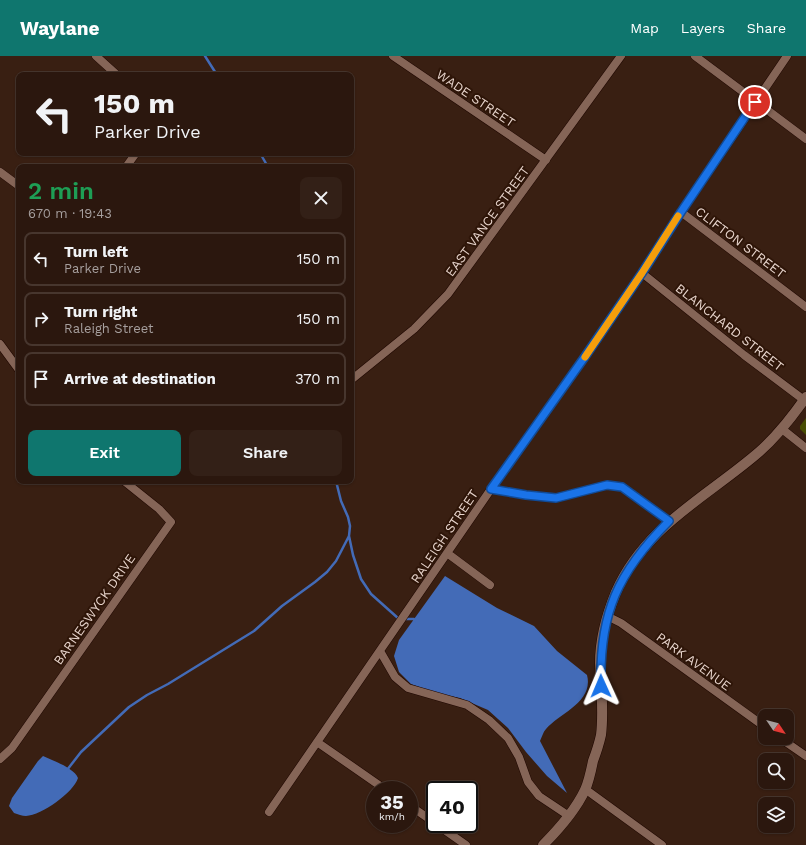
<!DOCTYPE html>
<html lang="en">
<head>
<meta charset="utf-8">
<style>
	body { margin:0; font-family:"Work Sans",sans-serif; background:#332017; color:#f1f3f6; height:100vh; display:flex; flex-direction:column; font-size:15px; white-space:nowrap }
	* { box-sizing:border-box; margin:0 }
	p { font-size:13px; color:#a69f9e }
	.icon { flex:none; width:22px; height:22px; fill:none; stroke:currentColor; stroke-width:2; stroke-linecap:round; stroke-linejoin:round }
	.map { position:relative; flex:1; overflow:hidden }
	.side { position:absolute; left:16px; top:108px; width:338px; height:320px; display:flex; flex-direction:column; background:#2b170e; border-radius:8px; box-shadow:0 1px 3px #0004,0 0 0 1px #47362e }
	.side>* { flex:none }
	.hud { position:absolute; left:16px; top:16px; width:338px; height:84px; border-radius:8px; box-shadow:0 1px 3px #0004,0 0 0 1px #47362e; background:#2b170e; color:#f1f3f6; overflow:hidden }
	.needle { width:26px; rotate:125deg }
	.buttons { position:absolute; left:758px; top:653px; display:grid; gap:8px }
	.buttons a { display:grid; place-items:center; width:36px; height:36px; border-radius:8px; background:#2b170e; box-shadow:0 1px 3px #0004,0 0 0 1px #47362e; font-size:20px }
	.speed { position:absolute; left:366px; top:725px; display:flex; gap:8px; font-size:20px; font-weight:700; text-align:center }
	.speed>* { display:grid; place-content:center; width:52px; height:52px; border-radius:50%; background:#2b170e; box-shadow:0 1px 3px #0004,0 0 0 1px #47362e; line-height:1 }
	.speed small { font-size:10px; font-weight:400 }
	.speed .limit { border:2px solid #111; border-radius:6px; background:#fff; color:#111 }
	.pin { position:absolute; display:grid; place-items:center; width:34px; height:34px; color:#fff; margin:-17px; border:2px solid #fff; border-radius:50%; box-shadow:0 1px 4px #0007 }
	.me { position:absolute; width:44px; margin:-22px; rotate:359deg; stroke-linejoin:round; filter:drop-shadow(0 0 3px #0008) }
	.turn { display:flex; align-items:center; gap:14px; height:84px; padding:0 12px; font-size:18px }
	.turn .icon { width:52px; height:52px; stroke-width:2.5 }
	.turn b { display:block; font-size:28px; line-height:34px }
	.round { display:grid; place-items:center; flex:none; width:42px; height:42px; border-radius:8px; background:#332017 }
	.headline { display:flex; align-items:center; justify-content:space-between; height:68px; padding:0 12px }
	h1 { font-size:24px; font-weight:600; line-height:30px; color:#1e9e55 }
	.primary-button { display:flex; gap:8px; margin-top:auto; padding:8px 12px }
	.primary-button a { flex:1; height:46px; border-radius:8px; background:#0f766e; color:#fff; font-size:16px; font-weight:600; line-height:46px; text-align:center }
	.primary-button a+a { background:#332017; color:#f1f3f6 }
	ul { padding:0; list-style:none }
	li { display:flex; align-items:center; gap:12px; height:54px; margin:0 8px 6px; padding:0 4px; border:2px solid #47362e; border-radius:8px }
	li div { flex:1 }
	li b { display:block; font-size:15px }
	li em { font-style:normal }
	header { display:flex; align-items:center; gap:24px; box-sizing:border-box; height:56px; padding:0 20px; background:#0f766e; color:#fff }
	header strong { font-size:19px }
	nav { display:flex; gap:22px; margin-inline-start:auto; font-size:14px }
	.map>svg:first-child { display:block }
	.green { fill:#484d03 }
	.water { fill:#436bb7 }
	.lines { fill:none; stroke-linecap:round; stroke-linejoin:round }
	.stream { stroke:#436bb7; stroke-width:2.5 }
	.street-casing { stroke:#1f0700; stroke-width:9 }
	.secondary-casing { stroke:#1f0700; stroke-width:11 }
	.street { stroke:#856557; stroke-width:8 }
	.secondary { stroke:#856557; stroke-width:10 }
	.route-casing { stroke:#114b97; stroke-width:10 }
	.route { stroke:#1a73e8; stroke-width:7 }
	.slow { stroke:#f59e0b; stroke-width:7 }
	.labels { text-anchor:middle; stroke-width:4; stroke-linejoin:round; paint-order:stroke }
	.street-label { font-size:13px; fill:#e8d5cd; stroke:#2e1508 }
</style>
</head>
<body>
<header>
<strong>Waylane</strong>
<nav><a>Map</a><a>Layers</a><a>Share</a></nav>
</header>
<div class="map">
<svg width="806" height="789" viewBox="0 0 806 789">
	<rect width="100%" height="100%" fill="#391f12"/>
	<path class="green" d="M806 362V379L800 373V370Z"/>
	<path class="water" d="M445 520 497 552 534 570 557 595 587 619C594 646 560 657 546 673 543 676 542 681 540 685L567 737 547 720 526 696 508 672 488 654 460 642 435 637 411 628 399 616 394 600 399 584Z
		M43 700C54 705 74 712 78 722 73 737 42 759 26 760 22 760 18 758 14 757L9 750 12 742 38 705Z"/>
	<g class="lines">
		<path class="stream" d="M205 0 217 19
			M260 97 268 111
			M336 425 341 445 348 461 350 470 349 480 353 499 361 523 371 538 399 563H414L415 565
			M67 714 81 696 129 651 147 639 168 628 254 575 282 550 315 526 327 516 336 505 349 480"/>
		<g class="street-casing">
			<path id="street" d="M96 0 117 19
				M393 0 546 104
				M695 0 806 83
				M126 111 136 97
				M0 116 19 130
				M681 156 806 251
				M642 217 744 299 804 344
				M0 288 19 314
				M351 324 414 273 448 238 621 0
				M782 373 806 392
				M491 433 526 439 556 442 607 429 622 431 669 465
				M447 497 490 529
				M607 560 621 567 765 671
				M380 595 395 621 408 632 467 649 489 664 508 682 519 701 528 726 539 740 569 760
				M780 682 806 700
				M317 686 386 734
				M0 703 12 692 171 466 159 453 124 425
				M585 733 662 789
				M409 749 435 767
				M269 756 491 433 584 302 642 217 681 156 787 0
				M436 768 466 789"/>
		</g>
		<g class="secondary-casing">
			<path id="secondary" d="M543 789C559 773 575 755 585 734 589 725 591 715 593 705 596 697 599 688 601 679 604 655 601 630 600 607 600 583 607 558 616 536 645 470 707 441 759 396 777 380 792 361 806 341"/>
		</g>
		<use href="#street" class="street"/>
		<use href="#secondary" class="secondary"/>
	</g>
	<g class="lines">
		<g class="route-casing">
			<path id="route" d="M601 630C599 557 618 516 669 465L622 431 607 429 556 442 526 439 491 433 584 302 642 217 681 156 755 46"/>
		</g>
		<use href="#route" class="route"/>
		<path class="slow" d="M585 301 642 217 678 160"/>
	</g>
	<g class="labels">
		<g class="street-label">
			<text transform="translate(476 42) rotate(34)" y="5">WADE STREET</text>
			<text transform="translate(487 165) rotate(-54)" y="5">EAST VANCE STREET</text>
			<text transform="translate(741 186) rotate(37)" y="5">CLIFTON STREET</text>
			<text transform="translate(730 271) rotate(38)" y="5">BLANCHARD STREET</text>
			<text transform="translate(444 480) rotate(-56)" y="5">RALEIGH STREET</text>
			<text transform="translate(94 553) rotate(-55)" y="5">BARNESWYCK DRIVE</text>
			<text transform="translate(694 605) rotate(36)" y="5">PARK AVENUE</text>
		</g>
	</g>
</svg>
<div class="buttons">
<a><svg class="needle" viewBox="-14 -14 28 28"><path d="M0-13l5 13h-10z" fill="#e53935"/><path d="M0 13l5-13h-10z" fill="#a69f9e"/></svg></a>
<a><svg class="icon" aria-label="search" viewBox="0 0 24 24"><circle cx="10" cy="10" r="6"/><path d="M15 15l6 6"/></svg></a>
<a><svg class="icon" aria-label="layers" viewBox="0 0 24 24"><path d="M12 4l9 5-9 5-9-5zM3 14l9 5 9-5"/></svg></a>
</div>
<div class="speed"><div>35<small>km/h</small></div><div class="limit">40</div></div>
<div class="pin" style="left:755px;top:46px;background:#d93025"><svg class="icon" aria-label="arrive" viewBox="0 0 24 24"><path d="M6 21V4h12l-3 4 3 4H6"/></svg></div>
<svg class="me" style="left:601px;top:630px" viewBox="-20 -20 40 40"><path d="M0-17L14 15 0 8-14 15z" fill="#1a73e8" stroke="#fff" stroke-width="4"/></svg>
<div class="hud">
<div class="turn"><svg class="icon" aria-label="left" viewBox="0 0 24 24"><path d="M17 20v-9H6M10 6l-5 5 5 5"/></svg><div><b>150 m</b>Parker Drive</div></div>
</div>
<section class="side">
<div class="headline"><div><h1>2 min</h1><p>670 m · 19:43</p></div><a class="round"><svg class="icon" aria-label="close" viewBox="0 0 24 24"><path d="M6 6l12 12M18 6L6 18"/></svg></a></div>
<ul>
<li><svg class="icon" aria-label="left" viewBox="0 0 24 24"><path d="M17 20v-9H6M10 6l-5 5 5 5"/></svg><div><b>Turn left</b><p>Parker Drive</p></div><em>150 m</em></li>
<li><svg class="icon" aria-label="right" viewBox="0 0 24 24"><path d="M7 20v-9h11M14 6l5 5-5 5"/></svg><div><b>Turn right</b><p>Raleigh Street</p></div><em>150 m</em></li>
<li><svg class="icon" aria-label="arrive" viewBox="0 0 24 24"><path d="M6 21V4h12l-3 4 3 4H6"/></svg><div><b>Arrive at destination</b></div><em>370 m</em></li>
</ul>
<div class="primary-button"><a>Exit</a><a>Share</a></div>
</section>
</div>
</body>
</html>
